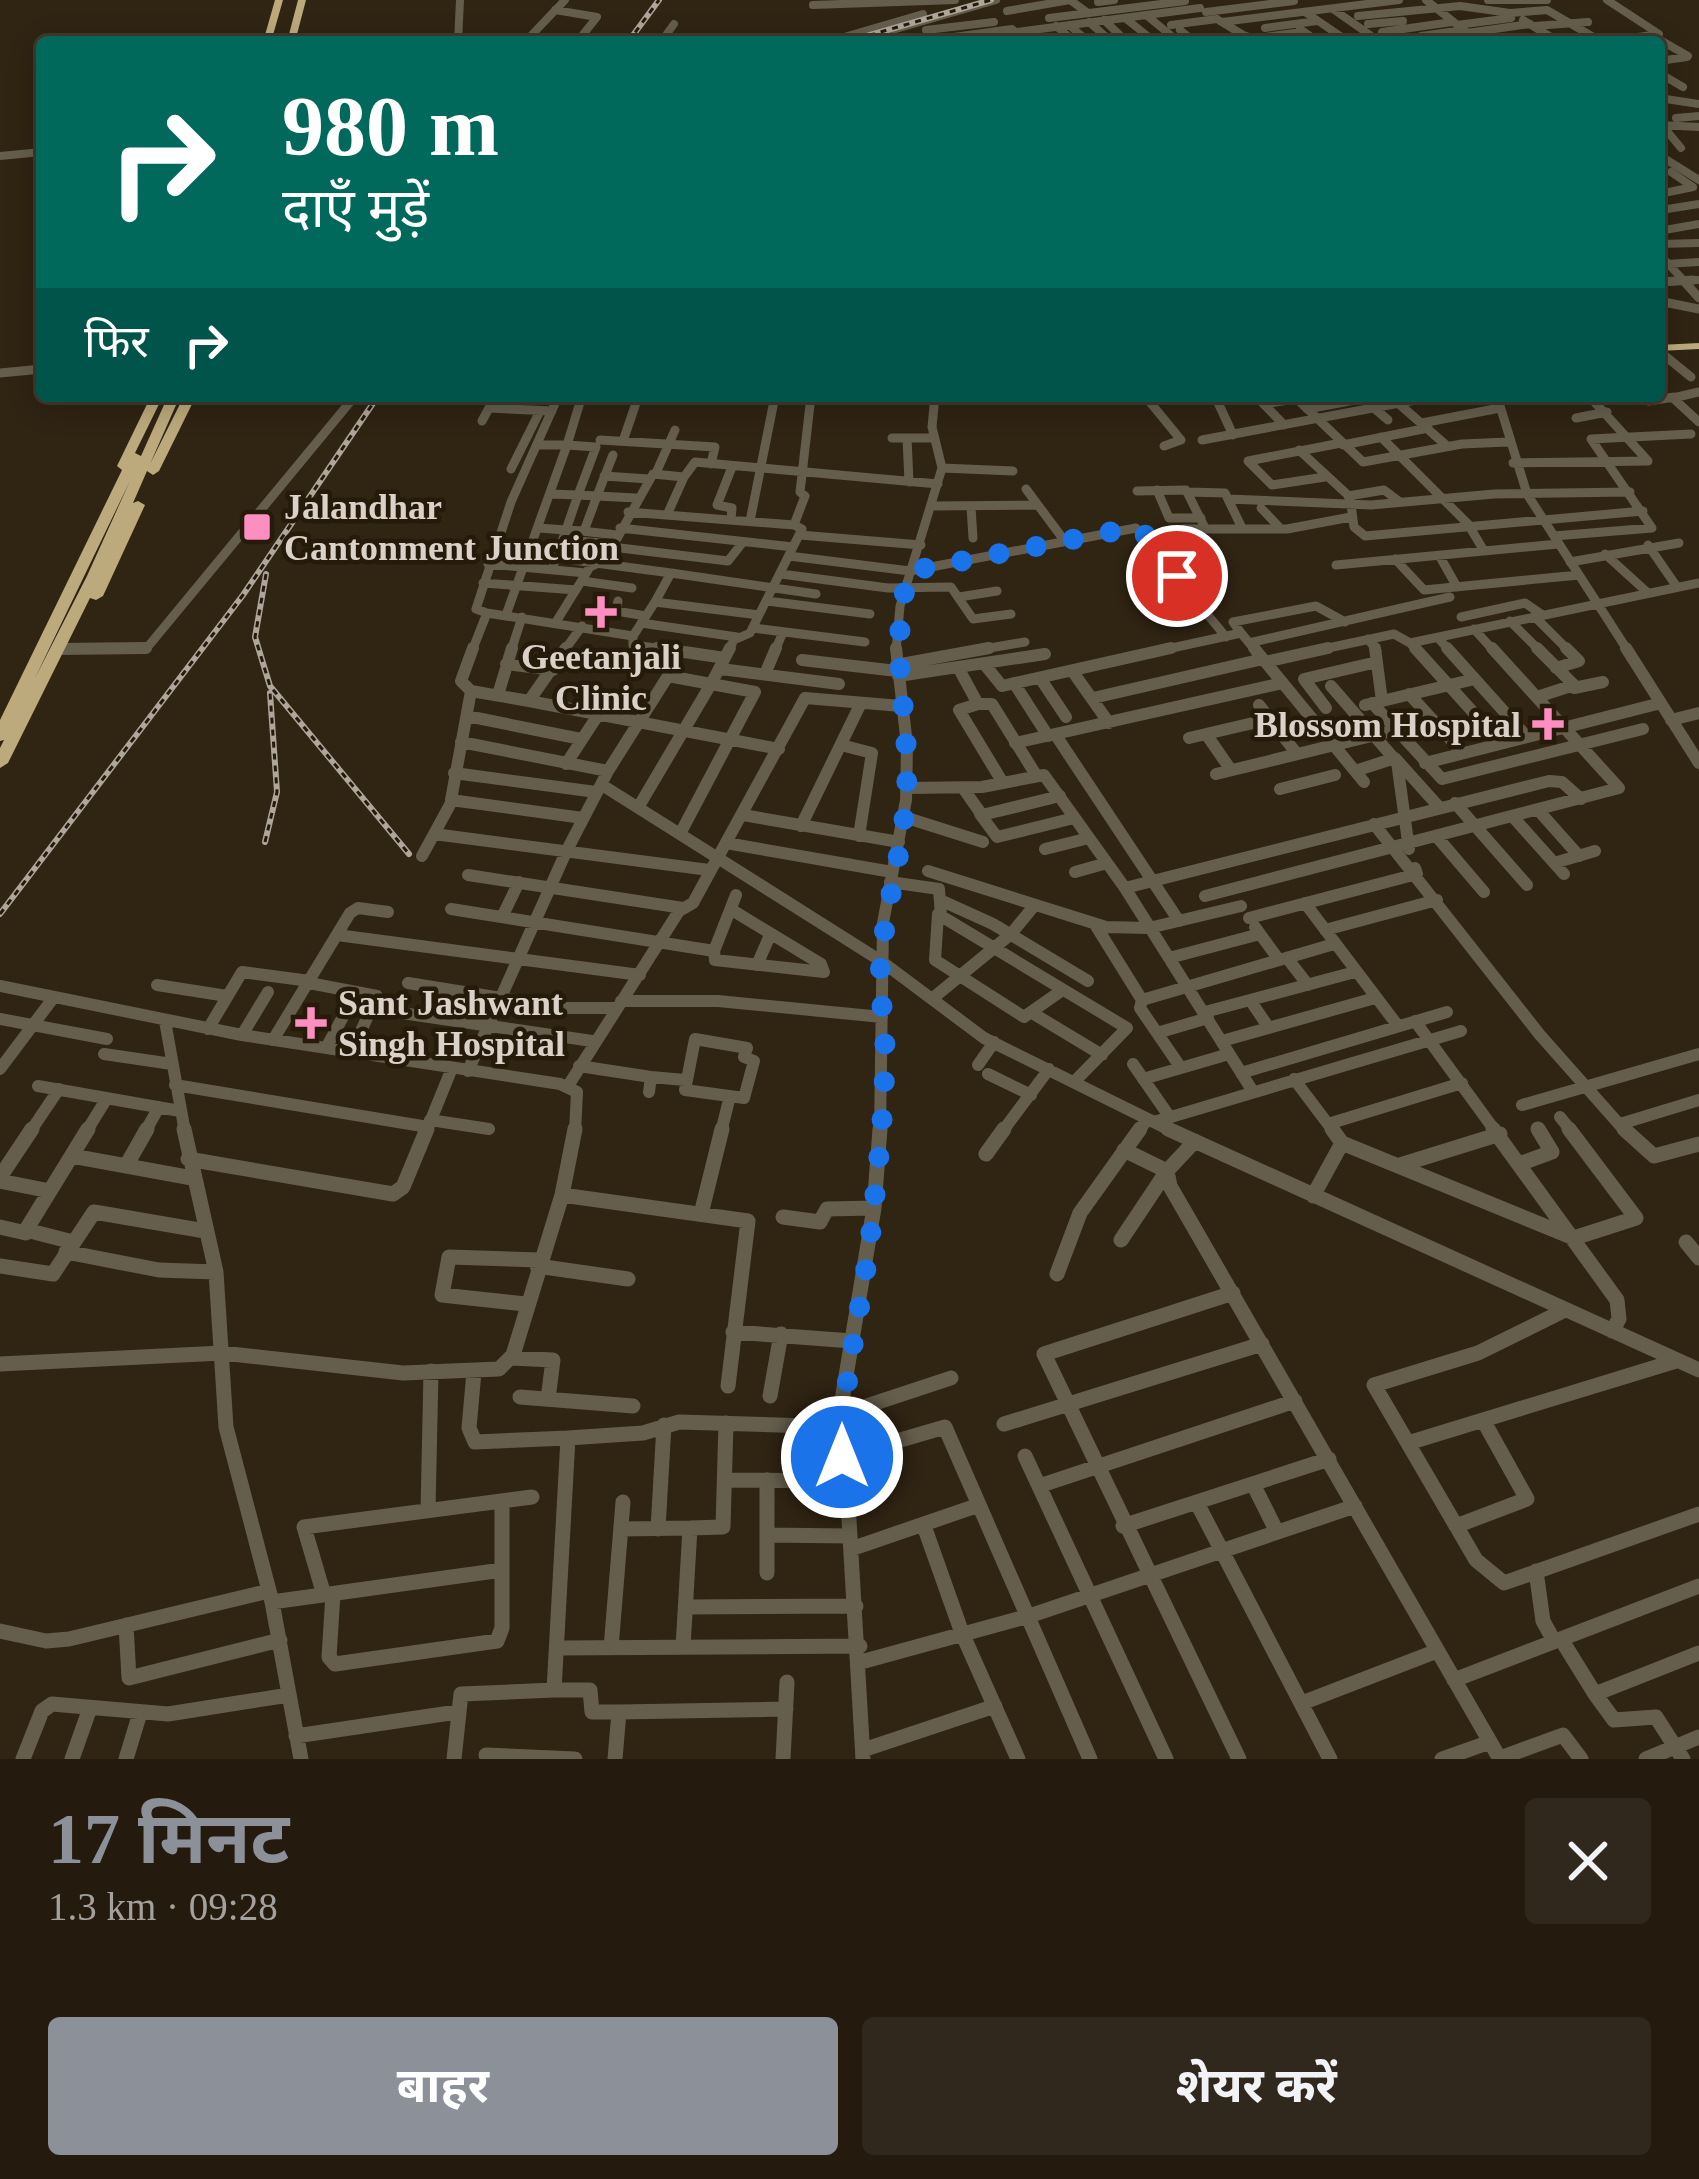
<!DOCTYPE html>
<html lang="hi">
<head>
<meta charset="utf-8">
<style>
	body { margin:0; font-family:"Times New Roman","Noto Sans Devanagari",serif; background:#30281c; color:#f1f3f6; height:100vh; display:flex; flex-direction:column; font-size:45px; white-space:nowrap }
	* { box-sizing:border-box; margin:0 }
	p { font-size:39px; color:#a3a19e }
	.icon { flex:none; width:66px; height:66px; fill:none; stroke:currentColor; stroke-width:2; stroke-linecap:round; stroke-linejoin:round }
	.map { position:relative; height:1759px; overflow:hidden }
	.panel { display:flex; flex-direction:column; background:#241b0e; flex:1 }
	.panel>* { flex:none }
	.top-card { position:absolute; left:36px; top:36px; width:1629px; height:366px; border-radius:12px; box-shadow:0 6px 30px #0003,0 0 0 3px #41392e; background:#00695c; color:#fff; overflow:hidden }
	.pin { position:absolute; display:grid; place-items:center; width:102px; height:102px; color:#fff; margin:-51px; border:6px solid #fff; border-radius:50%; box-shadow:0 3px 12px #0007 }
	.me { position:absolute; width:132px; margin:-66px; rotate:0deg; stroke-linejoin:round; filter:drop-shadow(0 0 9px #0008) }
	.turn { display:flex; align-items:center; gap:42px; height:252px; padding:0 48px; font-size:54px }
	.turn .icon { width:156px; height:156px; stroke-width:2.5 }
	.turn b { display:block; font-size:84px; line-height:102px }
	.then { display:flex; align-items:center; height:114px; padding:0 48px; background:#0003; gap:24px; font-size:45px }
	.round { display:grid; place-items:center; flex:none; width:126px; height:126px; border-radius:12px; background:#30281c }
	.summary { display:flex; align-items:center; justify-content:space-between; height:204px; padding:0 48px }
	h1 { font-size:72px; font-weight:700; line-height:90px; color:#8c9099 }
	.action { display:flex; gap:24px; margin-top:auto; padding:24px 48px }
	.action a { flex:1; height:138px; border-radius:12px; background:#8c9099; color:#fff; font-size:48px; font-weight:700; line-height:138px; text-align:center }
	.action a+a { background:#30281c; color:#f1f3f6 }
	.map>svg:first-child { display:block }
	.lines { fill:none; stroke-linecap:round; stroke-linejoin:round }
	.minor-far3 { stroke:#655e4c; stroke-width:8 }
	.minor-far2 { stroke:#655e4c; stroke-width:9 }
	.minor-far1 { stroke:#655e4c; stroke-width:12 }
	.minor { stroke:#655e4c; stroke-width:15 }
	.highway { fill:#bcaa7d; fill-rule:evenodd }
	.rail-casing { stroke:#afa69b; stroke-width:6 }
	.rail { stroke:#261a0a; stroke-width:3; stroke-dasharray:6; stroke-linecap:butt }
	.route { stroke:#1a73e8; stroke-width:21; stroke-dasharray:0 37.8 }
	.poi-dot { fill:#fd8ec0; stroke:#261a0a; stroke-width:4.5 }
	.labels { text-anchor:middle; stroke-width:9; stroke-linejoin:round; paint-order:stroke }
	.poi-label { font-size:36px; font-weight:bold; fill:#dad2c8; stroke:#261a0a; text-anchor:start }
</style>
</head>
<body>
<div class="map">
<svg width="1699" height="1759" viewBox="0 0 1699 1759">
	<rect width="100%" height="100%" fill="#302413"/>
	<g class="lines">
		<path class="minor-far3" d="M1426 0 1479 42
			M1488 0H1547
			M1098 2 1114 0
			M813 5 955 0
			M1333 9 1370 35 1360 38 1366 42
			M555 10 597 17 577 42
			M1007 11 1070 0 1088 13
			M1206 12 1294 1
			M1305 12 1349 42
			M1146 15 1179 42
			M1358 16 1460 6 1510 13 1547 10 1602 42
			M1049 18 1185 1
			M1125 18 1155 42
			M1104 20 1127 42
			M1523 20 1559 42
			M1220 21 1255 42
			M1089 22 1112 42
			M1222 22 1399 0
			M1368 24 1403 21
			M1069 25 1089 42
			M1171 25 1217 19
			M1457 25 1511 18
			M1056 26 1075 42
			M1535 26 1588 22
			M1265 28 1317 21
			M1300 29 1319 42
			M926 30 994 22
			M1180 30 1195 42
			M1017 32 1200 8
			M1467 33 1530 24
			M1421 36 1463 30
			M1653 36 1688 56
			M1251 39 1294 33
			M458 42 460 0
			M525 42 565 0
			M661 42 674 24
			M827 42 923 14
			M851 42 996 0
			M917 42 1012 29 1027 42
			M1049 42 1071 39
			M1202 42 1246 36
			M1415 42 1382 32 1452 22
			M1439 42 1473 37
			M1603 42 1659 34 1607 0
			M1659 61 1687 57
			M1659 73 1683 87
			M1659 98 1699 104
			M1676 118 1699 116
			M1659 125 1699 127
			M1662 125 1681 148
			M1659 155 1699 180
			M0 156 42 152
			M1659 194 1693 187 1671 172
			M1661 210 1699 204
			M1659 231 1699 224
			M1659 244 1699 243
			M1659 254 1686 283
			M1666 264 1699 262
			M1659 282 1699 280"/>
		<path class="minor-far2" d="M1683 280 1699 298
			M1659 282 1693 280
			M1659 301 1699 309
			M1659 351 1691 377
			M0 373 42 369
			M1699 392 1673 398 1699 422
			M1145 396 1181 440 1164 446
			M1215 396 1233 435
			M1256 396 1284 425
			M1453 396H1486
			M1497 396 1527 494 1628 651
			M1297 399 1363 462 1462 444 1508 442
			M1649 401 1674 397
			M1398 403 1447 446
			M1264 404 1314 396
			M1374 408 1388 420
			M1307 409 1376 396
			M1576 418 1607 412
			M482 421 489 408 552 411
			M1422 423 1500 408
			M1381 437 1468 524 1484 551
			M892 438H934
			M907 438 909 482
			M600 440 715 447 711 464
			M1202 440 1437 396
			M623 441 636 403 628 396
			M537 445H567L581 399
			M1343 445 1428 428
			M1299 450 1350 497 1354 527 1365 536 1643 511
			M613 455 597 496 636 498
			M1513 463 1648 461 1589 396
			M942 468 1013 471
			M511 469 540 411
			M656 473 675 430
			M604 476 649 479
			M1325 477 1272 485 1248 461 1341 443
			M1026 489 1064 540
			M1157 490 1169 518H1201
			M1137 491 1186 490 1205 528
			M1188 492 1225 493 1241 526
			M578 495 597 496 584 531 566 530Z
			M1348 496 1384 490 1400 502
			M1228 499 1371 505 1494 494 1630 492
			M933 506 1038 505
			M971 507 973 538
			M1261 508 1280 528
			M628 512 794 525
			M667 515 684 477
			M731 520 732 508 717 505 732 467
			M750 521 775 396
			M538 528 566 530
			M620 528 793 547
			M1184 529H1287L1351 517
			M582 531 617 535
			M800 535 921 545
			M1554 536 1652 528 1591 439 1691 434
			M577 541 613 544
			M1648 545 1677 587
			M612 547 728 561 743 542
			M1605 554 1648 593
			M1439 555 1457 587
			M789 556 910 571 1136 528 1226 637
			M1395 559 1424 590 1579 575
			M573 560 671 573
			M1570 562 1679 543
			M488 564 586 573
			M1336 565 1558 544
			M552 569 566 530
			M781 574 888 588 951 587 973 619 1011 614
			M582 581 632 588
			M483 583 576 590
			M959 597 997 591
			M618 601 616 611 646 616
			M767 601 870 614
			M655 602 671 573 816 594
			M487 613 633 636 655 602 759 615
			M506 615 567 445 596 447 578 495 550 494
			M1534 616 1569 651
			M1461 617 1525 603 1541 614
			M1510 621 1540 651
			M556 622 590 567 605 560 653 474 684 477 695 462 938 484
			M641 623 737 637
			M753 628 865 642
			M1474 629 1494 651
			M1241 633 1233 622 1316 606 1345 622
			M633 636V645L678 651
			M1438 638 1450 651
			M1368 639 1377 651
			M1249 643 1450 597
			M57 649H146L355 396
			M472 651 487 613 476 609 511 502 557 399 626 396
			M511 651 522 617
			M564 651 582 626
			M728 651 734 640 750 633 802 529 794 525 805 496 800 492 811 396
			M775 651 783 632
			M896 651 900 606 942 468 932 427 935 396
			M972 651 1025 642
			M1158 651 1241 633 1256 651
			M1314 651 1394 634 1410 643
			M1418 651 1410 643 1699 583"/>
		<path class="minor-far1" d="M473 648 461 681 471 691 451 800 583 818
			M657 648 725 658
			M1254 648 1364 782
			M1375 648 1382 701
			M1415 648 1501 743
			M1447 648 1527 737
			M1626 648 1699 763
			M57 649 146 648
			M802 660 897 671
			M1265 662 1328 648
			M506 664 553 670
			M896 665 989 648
			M985 665 1002 686 1171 648
			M1556 668 1579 661 1566 648
			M721 669 839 684
			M959 669 978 704H992L1036 775
			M1073 672 1109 723
			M765 674 776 648
			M898 676 1045 654
			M1040 678 1066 717
			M1014 683 1048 736
			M1331 686 1397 762 1409 849
			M1574 688 1603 682
			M471 691 529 701 566 648
			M1409 694 1463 753
			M498 695 512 648
			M1537 697 1574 685 1537 648
			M1093 698 1263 659
			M529 701 779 749
			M1372 703 1442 779 1643 729
			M978 704 959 710 1003 783
			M1259 705 1297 754
			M1365 705 1475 679
			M1326 708 1304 679 1377 662
			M467 716 581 739
			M1671 720 1699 713
			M1055 734 1179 921
			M1206 734 1231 770
			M1189 738 1270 719
			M461 742 608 771
			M1015 743 1283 683
			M841 745 872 753 859 836
			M1425 763 1661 703
			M566 764 598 715
			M1355 771 1395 758 1439 807
			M454 773 596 792
			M1216 774 1396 730
			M602 785 881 961 984 1038 1174 1132
			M907 788 982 787 1044 775 1125 888 1549 781 1562 782 1581 799
			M963 788 982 815 1060 796
			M1280 789 1335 775
			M1455 803 1527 885
			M639 806 711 684 755 692 681 832
			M1539 811 1579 856
			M980 814 997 837 1074 818
			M743 815 899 842
			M904 817 983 842
			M1513 817 1564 874
			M1374 824 1540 1035 1626 1132
			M801 826 860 705
			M434 834 709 870
			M1437 837 1484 892
			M726 843 892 872
			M1045 849 1089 838
			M422 856 452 801
			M1554 863 1595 851
			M928 871 1106 927 1149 928 1241 906
			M1075 872 1107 863
			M468 875 683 908
			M890 882 939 889 941 916 1127 1028 1075 1081
			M1125 888 1252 1090
			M1205 896 1619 788 1492 648
			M940 900 993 924 1088 981
			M1305 903 1398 1026
			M451 909 714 951 715 960 824 972 821 964 732 910
			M938 914 935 960 1024 1017 1061 991
			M502 917 519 882
			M1249 918 1417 874 1415 868
			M1096 926 1142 1000
			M1255 927 1279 960
			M1325 930 1437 900
			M337 935 640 975
			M714 951 736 895
			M1169 958 1260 934
			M1287 958 1308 985
			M757 965 770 935
			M309 983 377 996 351 1053
			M408 983 565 1008H615
			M157 985 227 996
			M0 986 242 1035 560 1084 577 1092 575 1132
			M933 998 1011 934 1034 906
			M1250 1000 1269 1028
			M621 1001H718L882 1017
			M1205 1012 1355 972
			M402 1013 592 1041
			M1034 1014 1102 1055
			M0 1019 107 1039
			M165 1021 185 1132
			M1415 1021 1496 1132
			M208 1029 242 972 310 981
			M1157 1033 1208 1018
			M242 1035 268 992
			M695 1039 747 1048 744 1057 754 1061 744 1098 685 1090Z
			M273 1040 350 913 358 908 388 912
			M1222 1041 1375 998
			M326 1048 345 1013
			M104 1054 172 1064
			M1133 1064 1169 1116
			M978 1065 994 1042
			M579 1066 651 1077 649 1092
			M1181 1068 1140 1008 1142 1000 1334 944
			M0 1069 54 997
			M468 1071 566 852 608 771 668 676 711 684 730 648
			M1241 1073 1447 1012
			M988 1074 1031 1095
			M651 1077 685 1080
			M1143 1079 1229 1054
			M1294 1079 1334 1132
			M175 1085 428 1127
			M38 1086 180 1111
			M568 1086 679 911 693 903 805 698 901 706
			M1522 1105 1699 1054
			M1560 1117 1572 1132
			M430 1120 489 1129
			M1154 1122 1461 1031
			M1328 1124 1462 1083
			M1620 1124 1699 1100
			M1537 1128 1540 1132
			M30 1132 59 1089
			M86 1132 107 1098
			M145 1132 159 1107
			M426 1132 452 1068
			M721 1132 730 1096
			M880 1132 883 923 906 800 907 745 896 648
			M1002 1132 1049 1069
			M1138 1132 1147 1120"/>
		<path class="minor" d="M184 1129 216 1272 226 1427 272 1602 301 1759
			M1168 1129 1699 1370
			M1332 1129 1342 1143 1574 1238 1636 1218 1569 1129
			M1493 1129 1617 1300 1619 1319 1612 1331
			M1624 1129 1654 1156 1699 1144
			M1195 1141 1167 1171 1170 1186 1500 1759
			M986 1154 1004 1129
			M72 1156 192 1178
			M188 1159 393 1194 403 1187 427 1129
			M1522 1163 1552 1152 1538 1129
			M1400 1165 1500 1134
			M126 1166 147 1129
			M0 1177 32 1129
			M0 1181 50 1191
			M562 1195 748 1221 728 1386
			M1313 1196 1342 1143
			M701 1214 722 1129
			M783 1217 820 1222 827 1209 874 1208
			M0 1227 26 1233
			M1121 1240 1167 1171 1124 1150
			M73 1242 26 1230 88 1129
			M1686 1242 1699 1258
			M66 1252 159 1270 216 1272
			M0 1266 53 1274 94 1212 205 1231
			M537 1266 628 1279
			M1057 1274 1080 1213 1140 1129
			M1233 1293 1044 1354 1239 1759
			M525 1304 442 1295 449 1257 539 1260
			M1565 1310 1478 1353 1374 1385 1476 1560 1504 1583 1699 1514
			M733 1332 852 1341
			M511 1358 553 1360 548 1399
			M0 1364 222 1353 403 1373 499 1369 513 1355 562 1195 575 1129
			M474 1372 469 1428 475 1442 568 1438 554 1690H590L592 1712H619L615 1759
			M770 1396 781 1334
			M520 1397 633 1406
			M842 1414 951 1378
			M1004 1424 1262 1344
			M568 1438 643 1433 679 1422 842 1427
			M1408 1443 1676 1361
			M1025 1456 1166 1759
			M842 1457 945 1427 1090 1759
			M725 1480 844 1481
			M767 1480V1573
			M1253 1484 1277 1532
			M1039 1486 1295 1401
			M1197 1503 1330 1759
			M428 1510 431 1371
			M924 1526 962 1633 1018 1759
			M1123 1526 1329 1459
			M1456 1526 1527 1499 1483 1420
			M690 1528 723 1527 726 1423
			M621 1529 690 1528 683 1647
			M658 1529 664 1425
			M767 1535 850 1536
			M851 1549 979 1505
			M1536 1571 1543 1621 1554 1641
			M333 1594 329 1657 335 1664 497 1641 502 1628V1501
			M324 1595 304 1527 532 1497
			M272 1602 502 1570
			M686 1607 856 1606
			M126 1625 129 1678 280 1640
			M0 1631 46 1641 69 1639 269 1591
			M1561 1639 1595 1694 1699 1653
			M558 1648 860 1646
			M611 1648 623 1502
			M861 1662 1029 1616 1355 1506
			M1454 1680 1699 1586
			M1595 1694 1614 1720 1656 1717 1683 1759
			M1302 1703 1437 1651
			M619 1712 786 1709
			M296 1736 457 1712
			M863 1750 995 1706
			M486 1755 575 1759
			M1500 1758 1563 1735 1581 1759
			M23 1759 42 1711 52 1704 168 1714 289 1695
			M72 1759 90 1708
			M126 1759 140 1713
			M454 1759 461 1694 554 1690
			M783 1759 787 1682
			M863 1759 842 1400 874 1208 880 1129
			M1442 1759 1490 1742
			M1646 1759 1699 1737"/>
		<path class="highway" d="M275 0H283L271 42H263Z
			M298 0H306L295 42H287Z
			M1699 343V349L1659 351V345Z
			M151 396H163L135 453 141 456 168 396H180L150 464 184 396H196L159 471 153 475 147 471 133 503 138 501 145 505 103 596 96 600 90 598 8 763 0 768V748L4 740 0 741V720L122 470 117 466ZM130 481 87 576 35 678Z"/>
		<g class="rail-casing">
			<path id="rail" d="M628 42 659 0
				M846 42 991 0
				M266 574 255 637 270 686 409 854
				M265 842 277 792 270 693
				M0 914 243 595 378 396"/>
		</g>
		<use href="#rail" class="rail"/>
	</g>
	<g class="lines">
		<path class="route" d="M842 1457C842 1376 864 1302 872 1222 878 1168 884 1113 885 1059 886 1025 878 992 881 959 886 904 903 851 906 797 912 719 886 648 910 571L1131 528 1142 531 1177 576"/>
	</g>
	<g class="poi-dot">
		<rect x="242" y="512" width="30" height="30" rx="6"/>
		<path d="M595 594h12v12h12v12h-12v12h-12v-12h-12v-12h12z"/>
		<path d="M1542 706h12v12h12v12h-12v12h-12v-12h-12v-12h12z"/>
		<path d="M305 1005h12v12h12v12h-12v12h-12v-12h-12v-12h12z"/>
	</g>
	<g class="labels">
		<g class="poi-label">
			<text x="284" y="519">Jalandhar<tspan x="284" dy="41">Cantonment Junction</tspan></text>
			<text x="601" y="669" text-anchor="middle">Geetanjali<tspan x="601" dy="41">Clinic</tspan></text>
			<text x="1521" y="737" text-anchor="end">Blossom Hospital</text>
			<text x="338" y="1015">Sant Jashwant<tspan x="338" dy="41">Singh Hospital</tspan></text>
		</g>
	</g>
</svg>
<div class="pin" style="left:1177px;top:576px;background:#d93025"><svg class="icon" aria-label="arrive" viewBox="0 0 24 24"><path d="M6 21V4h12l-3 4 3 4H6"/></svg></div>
<svg class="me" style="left:842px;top:1457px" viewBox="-20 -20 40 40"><circle r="17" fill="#1a73e8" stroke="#fff" stroke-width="3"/><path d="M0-11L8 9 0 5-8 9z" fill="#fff"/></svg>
<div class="top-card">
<div class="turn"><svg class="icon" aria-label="right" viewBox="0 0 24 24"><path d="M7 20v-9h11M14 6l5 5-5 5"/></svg><div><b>980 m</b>दाएँ मुड़ें</div></div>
<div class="then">फिर<svg class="icon" aria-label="right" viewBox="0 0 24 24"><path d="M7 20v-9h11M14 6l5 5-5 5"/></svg></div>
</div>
</div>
<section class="panel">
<div class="summary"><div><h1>17 मिनट</h1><p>1.3 km · 09:28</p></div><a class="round"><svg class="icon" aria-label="close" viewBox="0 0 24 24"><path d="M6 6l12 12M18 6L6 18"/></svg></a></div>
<div class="action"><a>बाहर</a><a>शेयर करें</a></div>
</section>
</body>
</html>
